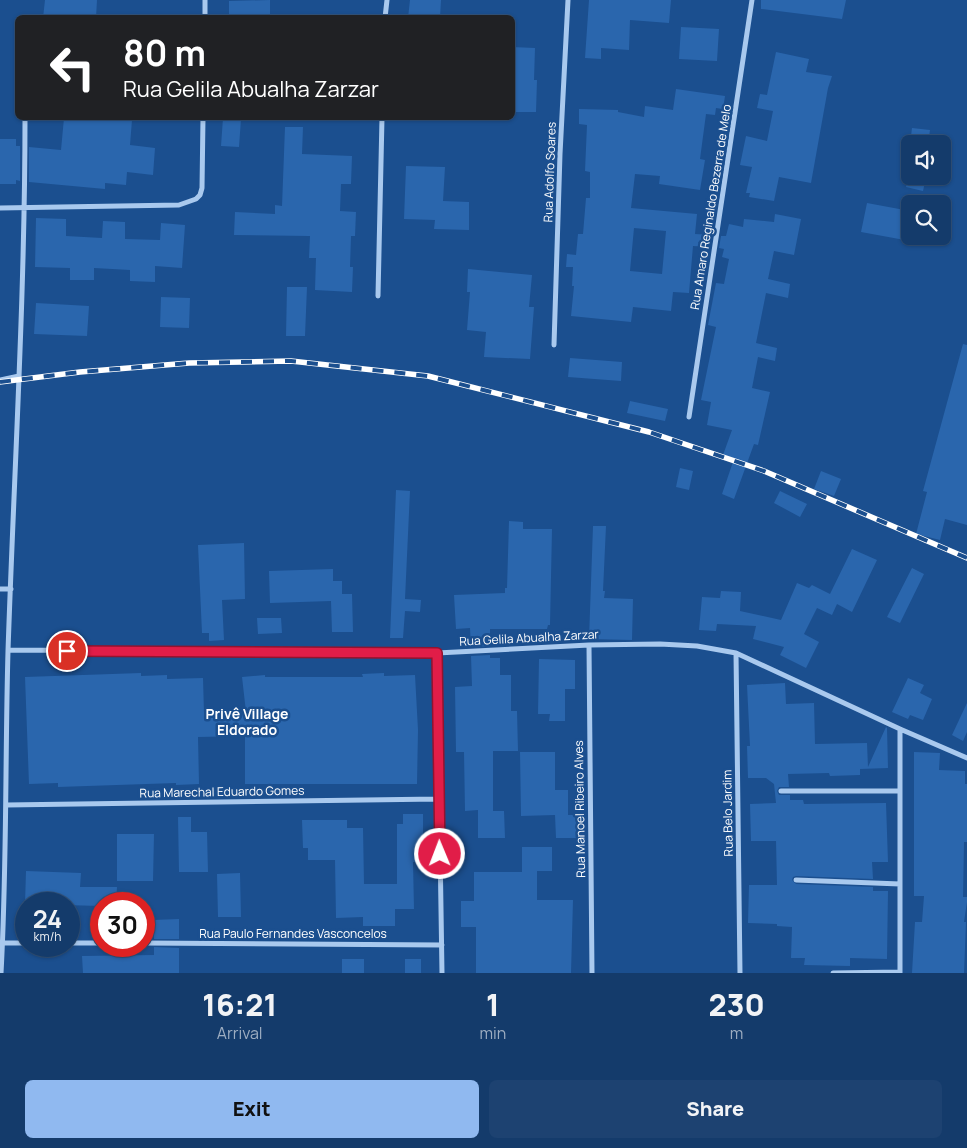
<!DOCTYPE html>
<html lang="en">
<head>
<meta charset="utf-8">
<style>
	body { margin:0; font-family:Manrope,sans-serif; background:#1d4271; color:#f1f3f6; height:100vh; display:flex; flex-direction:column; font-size:19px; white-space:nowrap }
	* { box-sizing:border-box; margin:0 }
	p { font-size:16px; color:#9dadc1 }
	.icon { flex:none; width:28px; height:28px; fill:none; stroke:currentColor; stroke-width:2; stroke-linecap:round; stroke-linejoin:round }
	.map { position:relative; height:973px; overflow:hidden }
	.details { display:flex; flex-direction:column; background:#143b6b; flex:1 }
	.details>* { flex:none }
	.banner { position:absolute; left:15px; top:15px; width:500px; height:105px; border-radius:8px; box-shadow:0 1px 4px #0004,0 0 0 1px #33557e; background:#202124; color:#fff; overflow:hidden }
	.fabs { position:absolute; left:901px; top:135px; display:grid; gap:10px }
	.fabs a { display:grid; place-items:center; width:50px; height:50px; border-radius:8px; background:#143b6b; box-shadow:0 1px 4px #0004,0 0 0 1px #33557e; font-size:25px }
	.speed { position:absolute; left:15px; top:892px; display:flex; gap:10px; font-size:25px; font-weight:700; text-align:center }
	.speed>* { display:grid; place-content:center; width:65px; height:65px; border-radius:50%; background:#143b6b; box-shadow:0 1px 4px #0004,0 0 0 1px #33557e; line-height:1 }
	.speed small { font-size:12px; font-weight:400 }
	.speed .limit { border:8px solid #d22; background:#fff; color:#111 }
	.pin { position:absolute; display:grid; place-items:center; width:42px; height:42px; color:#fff; margin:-21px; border:2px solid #fff; border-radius:50%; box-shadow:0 1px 5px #0007 }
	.me { position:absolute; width:55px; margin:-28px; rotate:359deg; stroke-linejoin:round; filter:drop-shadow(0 0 4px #0008) }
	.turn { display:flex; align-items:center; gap:18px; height:105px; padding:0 25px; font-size:22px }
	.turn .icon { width:65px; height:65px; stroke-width:2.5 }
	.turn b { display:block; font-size:35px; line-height:42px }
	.eta { display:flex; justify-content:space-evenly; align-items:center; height:85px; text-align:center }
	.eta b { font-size:30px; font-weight:800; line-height:35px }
	.action { display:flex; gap:10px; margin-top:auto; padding:10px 25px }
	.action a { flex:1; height:58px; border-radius:8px; background:#90b9f0; color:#111; font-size:20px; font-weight:800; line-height:58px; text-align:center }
	.action a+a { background:#1d4271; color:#f1f3f6 }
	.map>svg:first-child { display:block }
	.building { fill:#2a66ad; fill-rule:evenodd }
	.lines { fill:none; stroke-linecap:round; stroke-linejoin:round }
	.minor { stroke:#a9c9ee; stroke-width:5 }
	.rail-casing { stroke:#fff; stroke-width:5.5 }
	.rail { stroke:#1b4f8f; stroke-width:4; stroke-dasharray:11; stroke-linecap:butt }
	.route-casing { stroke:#92132f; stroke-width:12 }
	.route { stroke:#e11d48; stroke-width:9 }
	.labels { text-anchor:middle; stroke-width:5; stroke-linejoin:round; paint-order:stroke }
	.street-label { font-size:12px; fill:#fff; stroke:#1b4f8f }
	.neighbourhood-label { font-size:14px; font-weight:bold; fill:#fff; stroke:#1b4f8f }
</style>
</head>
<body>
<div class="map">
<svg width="967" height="973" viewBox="0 0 967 973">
	<rect width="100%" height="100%" fill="#1b4f8f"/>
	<path class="building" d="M45 0H97L96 18H43Z
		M270 0V18H229V1Z
		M410 0H441L440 18H408Z
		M589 0H671L669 23 630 20 629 50 601 48V59L585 58Z
		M761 0H846L842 19 761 9Z
		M681 27 719 29 717 61 679 59Z
		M512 47 535 48 534 80H537L536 112H512Z
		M776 52 809 59 806 72 832 76 828 88 811 183 779 177 774 201 749 197 750 193H746L752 167 740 165 746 136 767 141 773 111 757 108 760 94 767 95Z
		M676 89 725 96 723 109 716 108 715 115 706 114 700 159 705 160 700 190 659 184 660 176 635 174 631 208 697 214 695 234 712 235 710 247 693 246 689 293 673 292 671 311 633 307 631 322 571 316 574 286H572L573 267H566L567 254 576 255 578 234H583L586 198H590V172L585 171 587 125 579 124V109L618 110V112L644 117 645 106 673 110ZM634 228 666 231 662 274 630 271Z
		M64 118H108L132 120 130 145 155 148 153 175 127 172 126 185 105 183V189L29 182V147L61 150Z
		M223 118 241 119 239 147 221 146Z
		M285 127H303L302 154 352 156 351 184H341L340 211 356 212 355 236H351L350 267H353L352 292 315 290 316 258H309L310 236 234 235 235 212 275 214V205L282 206Z
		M912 128 930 130 928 144H910Z
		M0 139H16V146H20V181L16 180V184H0Z
		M406 166 445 167 443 201 469 202V230L434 229 435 220 404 219Z
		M909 174 910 176 926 178 923 191 906 187Z
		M867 203 910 211V241L861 232Z
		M775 214 801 219 794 255 774 251 768 279 790 284 788 298 766 293 756 343 777 348 775 361 758 357 752 388 770 392 758 445 754 444 734 499 722 494 734 459 723 455 732 430 707 425 711 402 701 400 716 327 708 325 716 283 724 284 729 259 722 257 724 249 719 248 721 236H726L729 224 743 227 744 219 774 222Z
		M36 218 66 219V236L102 238 103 221 125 222V239L160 240 161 223 185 225 182 268 155 266V282L130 281V270L94 268V280H70V268L35 267Z
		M468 269 532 275 529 307H534L530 359 484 357 486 332 467 330 470 292H467Z
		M287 287H307L305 336H286Z
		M161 297 190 298 189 328 160 327Z
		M36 303 89 306 87 336 34 334Z
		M963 344 967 345V525L945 519 940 540 916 534 927 492 923 491Z
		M570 358 622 362 621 381 568 377Z
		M630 401 668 409 665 421 627 413Z
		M680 468 693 471 689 490 676 487Z
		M821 471 841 479 834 496 814 489Z
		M396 490 410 491 405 599 421 600 420 612 405 611 403 638H390Z
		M780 491 807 504 800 517 774 503Z
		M509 521 523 522V529H552L550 625H548L547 629H490V646L471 647 470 628 456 629 454 595 505 593V588H507Z
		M593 526H606L603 591H605L604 598 633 599 632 640 589 639Z
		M244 543 245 599 222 600 224 640 209 641V633H202L198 545Z
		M852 549 877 560 852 612 837 604 832 615 817 608 804 634 819 642 806 668 780 655 784 647 753 639 756 626 717 624 716 631 699 630 702 597 720 598 721 591 741 592 740 611 781 620 797 583 809 588 812 585 830 594Z
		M912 568 924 574 900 623 887 617Z
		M333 569V581H342V594H352L353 632H332L331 601 270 603 269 571Z
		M257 618H281L282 633 258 634Z
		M490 655V658H500V675H511V711H517L518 751H493V811H504L505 838H478V810L465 811 464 752H456L455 687 472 686 471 656Z
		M539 659 575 660V689H565V721H549L550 714H538Z
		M141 673V676L167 675V679L203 678 204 713 246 712 242 677 265 675V677H363L362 674 384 673V676L415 675 418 730 417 784H245V736L198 737 199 784 176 785V783L58 787V783L29 784 25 677Z
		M908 678 924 685 920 693 932 699 923 720 910 715 908 719 892 712Z
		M785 683 786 704 814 703 815 744 867 743 868 767 886 727 887 728 888 768 860 769V775L830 776 829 773 788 774 789 787H779L777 791 779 795H790V800H803L804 804 886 803 888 862H872L873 879 796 876 793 877 792 880 796 884 873 887V891H888L887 959 850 958V966L804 965 805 958H791L792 927 777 926V924L748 923 749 885H777L776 841H751L750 804 776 803 774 784 766 778H748L747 746H750L747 685Z
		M967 703V732L963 741 952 735Z
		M520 752H555V790H568V815H578V838H556L555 815 521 816Z
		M914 752 940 753 939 770 965 771V784H967V842H964L963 897H967V902L964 922H966L964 973H912L915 922H922L924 896H914Z
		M403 814H423V862H413L414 909H395V926H363V917L336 918 335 860H308V848H303L302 820H347V828H363L364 884H397V824H403Z
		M178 817H191V832H207L208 872H179Z
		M117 834H154L153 881H117Z
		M522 847H552V871H537V900H573L571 973H476V927H461V901H474V872H522Z
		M26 871 81 873 80 887H117L116 904H101V906L25 904Z
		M240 873 241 917H218L217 874Z
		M179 919V939H154L153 920Z
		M154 947 179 948V973H83L82 956 154 955Z
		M342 959H364V973H342Z
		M405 959H421V973H405Z"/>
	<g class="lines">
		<path class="minor" d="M205 18V0
			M385 18 387 0
			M0 208 179 205 196 199 200 195 202 188 203 118
			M378 296 382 118
			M554 345 560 154 568 0
			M0 380 19 376
			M689 417 752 0
			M0 589H11
			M589 645 592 973
			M8 650 437 653 589 645 660 644 697 646 736 653 900 729 967 758
			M437 653 442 973
			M736 653 740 973
			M781 791H900
			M6 805 438 799
			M796 880 900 884
			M3 943H26
			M69 943H101
			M144 943 442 945
			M1 973C7 866 5 758 8 651 14 473 25 295 25 118
			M833 973 900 972
			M900 973V729"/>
		<g class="rail-casing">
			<path id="rail" d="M0 382 80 372 189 363 291 361 428 376 649 432 764 471 967 558"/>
		</g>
		<use href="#rail" class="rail"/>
	</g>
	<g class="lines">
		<g class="route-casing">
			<path id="route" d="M67 651 437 653 440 854"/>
		</g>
		<use href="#route" class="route"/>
	</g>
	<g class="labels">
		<g class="street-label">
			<text transform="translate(550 172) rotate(-88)" y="4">Rua Adolfo Soares</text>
			<text transform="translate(711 207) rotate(-81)" y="4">Rua Amaro Reginaldo Bezerra de Melo</text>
			<text transform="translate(529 638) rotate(-3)" y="4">Rua Gelila Abualha Zarzar</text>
			<text transform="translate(222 792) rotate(-1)" y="4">Rua Marechal Eduardo Gomes</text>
			<text transform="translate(580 809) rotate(-91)" y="4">Rua Manoel Ribeiro Alves</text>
			<text transform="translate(728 813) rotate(-91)" y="4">Rua Belo Jardim</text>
			<text x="293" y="938">Rua Paulo Fernandes Vasconcelos</text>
		</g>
		<g class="neighbourhood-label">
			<text x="247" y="719">Privê Village<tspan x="247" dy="16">Eldorado</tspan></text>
		</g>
	</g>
</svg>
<div class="fabs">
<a><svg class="icon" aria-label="sound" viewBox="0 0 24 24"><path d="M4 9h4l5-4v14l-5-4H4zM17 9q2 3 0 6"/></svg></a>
<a><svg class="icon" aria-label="search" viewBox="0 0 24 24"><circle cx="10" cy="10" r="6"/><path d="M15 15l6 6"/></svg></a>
</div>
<div class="speed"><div>24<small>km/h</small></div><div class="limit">30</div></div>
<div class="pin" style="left:67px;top:651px;background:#d93025"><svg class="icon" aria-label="arrive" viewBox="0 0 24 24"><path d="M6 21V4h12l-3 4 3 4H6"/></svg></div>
<svg class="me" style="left:440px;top:854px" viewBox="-20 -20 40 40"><circle r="17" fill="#e11d48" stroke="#fff" stroke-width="3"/><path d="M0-11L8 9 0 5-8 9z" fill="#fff"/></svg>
<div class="banner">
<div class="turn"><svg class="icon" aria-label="left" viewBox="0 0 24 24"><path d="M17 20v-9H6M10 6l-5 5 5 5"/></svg><div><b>80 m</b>Rua Gelila Abualha Zarzar</div></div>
</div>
</div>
<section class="details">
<div class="eta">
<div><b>16:21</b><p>Arrival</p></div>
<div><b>1</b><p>min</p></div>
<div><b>230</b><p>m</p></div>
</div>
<div class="action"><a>Exit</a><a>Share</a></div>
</section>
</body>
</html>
